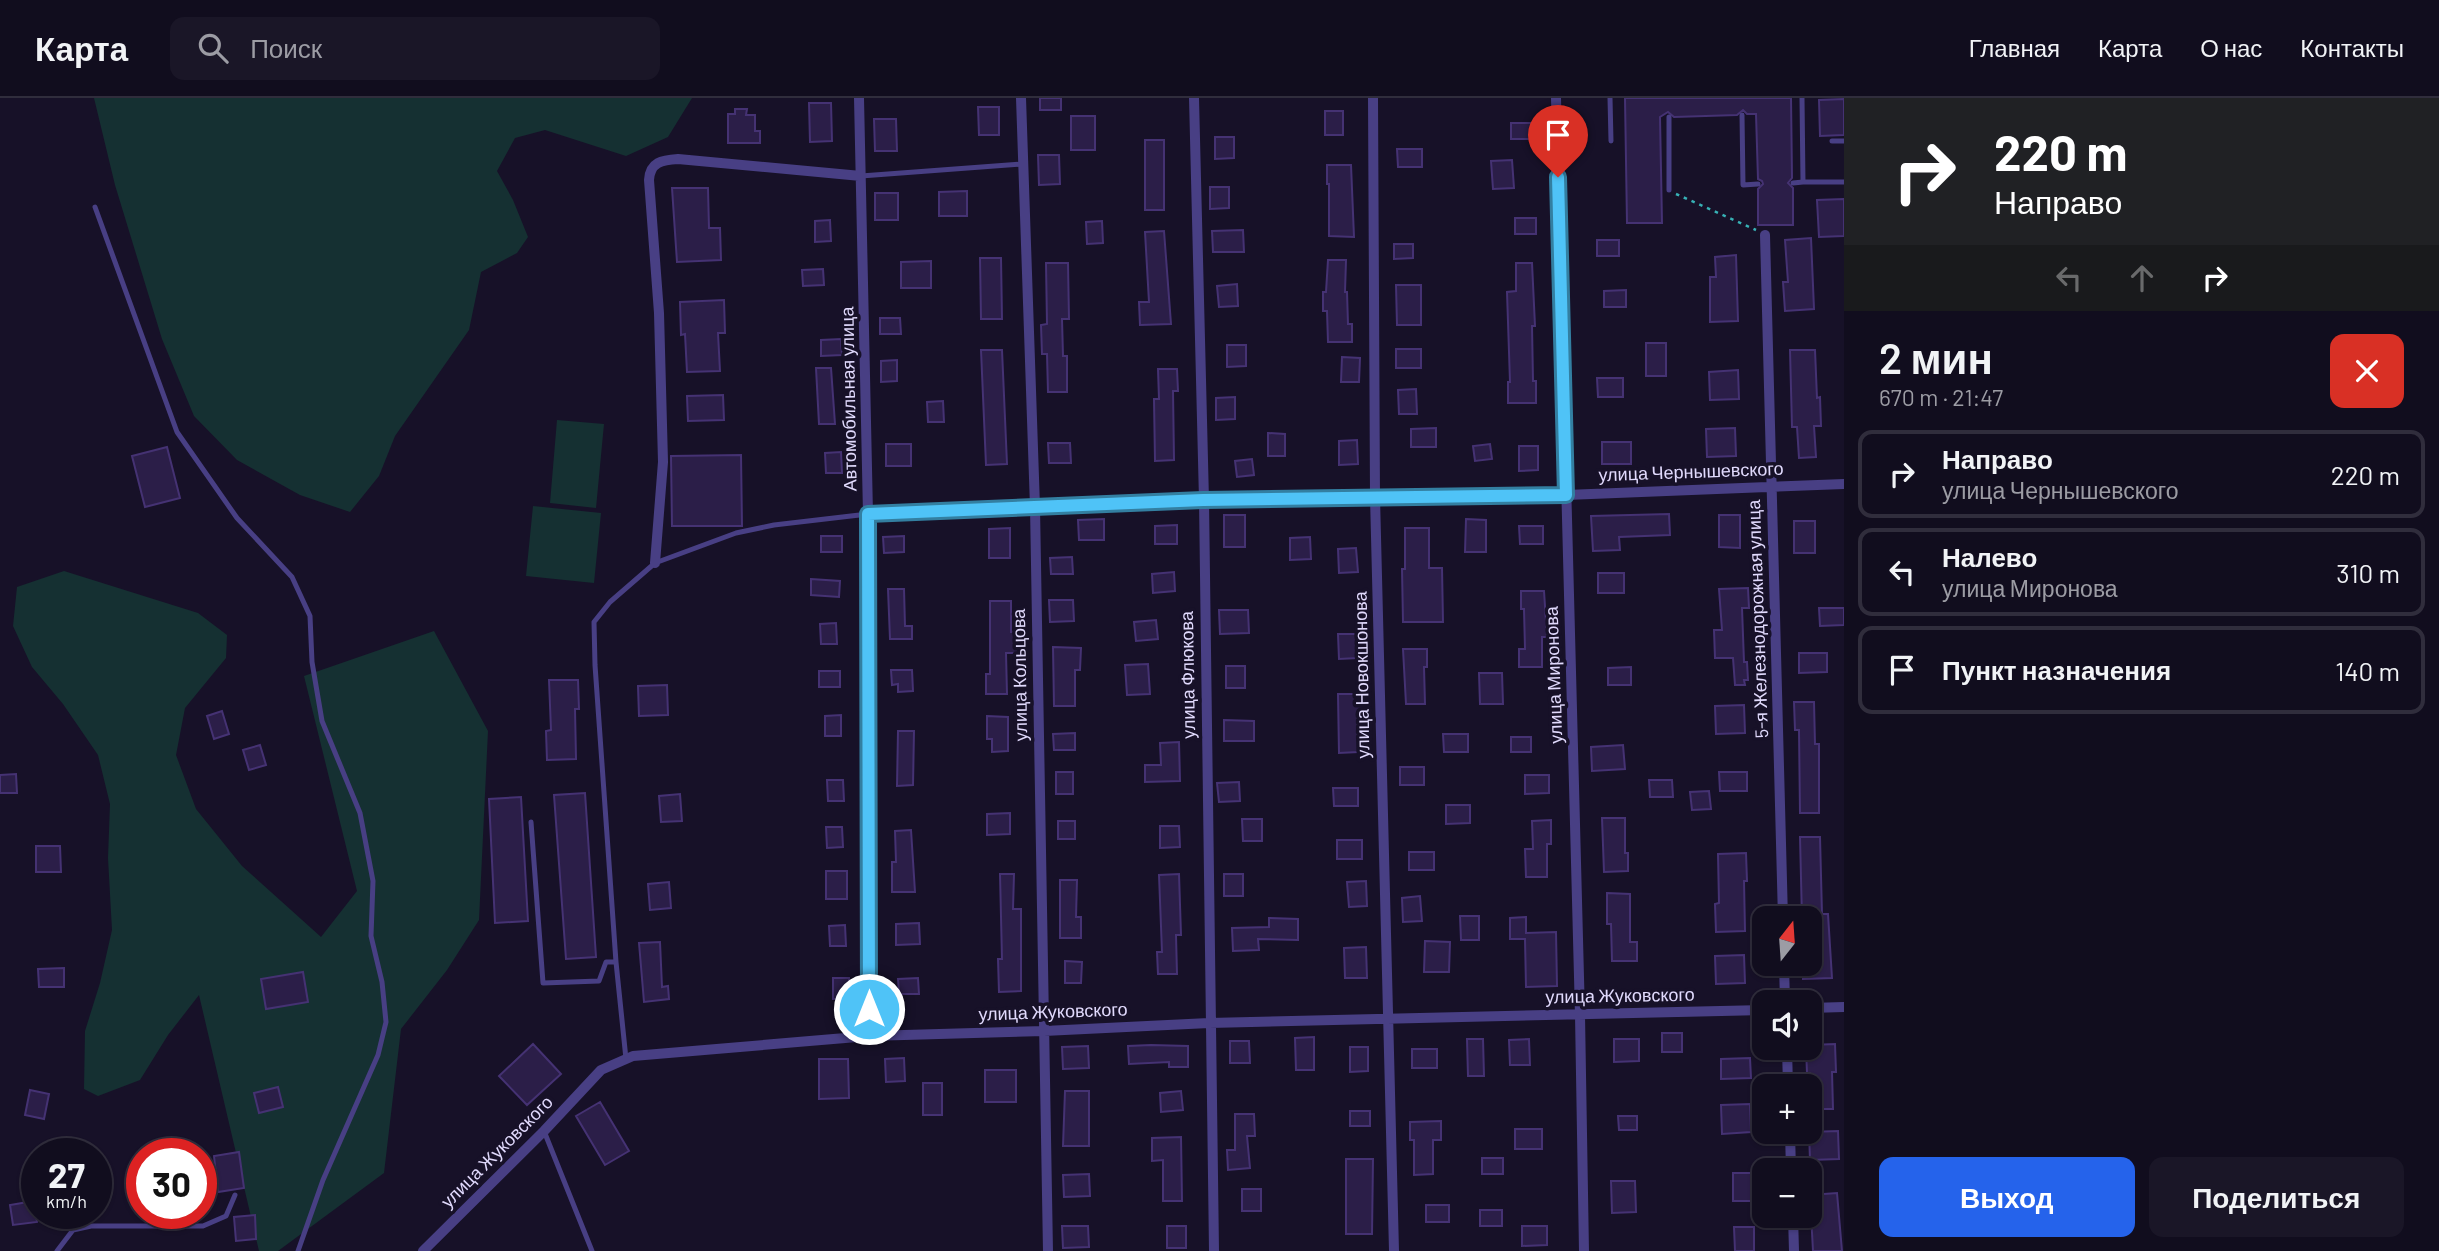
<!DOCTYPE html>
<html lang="ru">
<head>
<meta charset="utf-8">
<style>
	body { margin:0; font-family:Barlow,sans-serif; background:#1a1627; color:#f1f3f6; height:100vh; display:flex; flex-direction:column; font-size:26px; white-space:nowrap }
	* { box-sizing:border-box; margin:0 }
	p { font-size:23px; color:#9c9ca4 }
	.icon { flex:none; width:38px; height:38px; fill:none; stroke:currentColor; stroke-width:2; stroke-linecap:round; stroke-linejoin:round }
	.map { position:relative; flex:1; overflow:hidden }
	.panel { display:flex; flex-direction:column; background:#110d1e; width:595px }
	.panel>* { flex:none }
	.top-card { background:#202124; color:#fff; overflow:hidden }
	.needle { width:46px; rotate:17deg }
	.tools { position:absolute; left:1752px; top:808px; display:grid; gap:14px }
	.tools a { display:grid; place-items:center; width:70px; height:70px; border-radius:14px; background:#110d1e; box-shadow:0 2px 5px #0004,0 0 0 2px #302d3c; font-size:35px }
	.speed { position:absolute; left:21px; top:1040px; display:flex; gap:14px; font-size:35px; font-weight:700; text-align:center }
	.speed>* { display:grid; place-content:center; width:91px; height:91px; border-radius:50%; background:#110d1e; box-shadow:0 2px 5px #0004,0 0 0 2px #302d3c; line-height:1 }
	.speed small { font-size:18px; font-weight:400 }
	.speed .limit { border:10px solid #d22; background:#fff; color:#111 }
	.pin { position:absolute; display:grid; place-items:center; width:60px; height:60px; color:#fff; margin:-72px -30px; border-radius:50% 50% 50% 0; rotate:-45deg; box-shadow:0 0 7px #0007 }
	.pin .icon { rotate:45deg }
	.me { position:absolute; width:77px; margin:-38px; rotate:0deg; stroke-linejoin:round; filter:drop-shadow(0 0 5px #0008) }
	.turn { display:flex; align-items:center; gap:24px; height:147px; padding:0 35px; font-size:32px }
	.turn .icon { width:91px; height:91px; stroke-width:2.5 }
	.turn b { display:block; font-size:49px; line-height:60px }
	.lanes { display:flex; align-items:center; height:66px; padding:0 35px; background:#0003; justify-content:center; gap:35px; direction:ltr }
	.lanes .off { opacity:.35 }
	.round { display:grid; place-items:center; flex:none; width:74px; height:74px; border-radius:14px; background:#1a1627 }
	.overview { display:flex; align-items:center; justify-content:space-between; height:119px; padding:0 35px }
	h1 { font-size:42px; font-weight:600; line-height:52px }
	.cta { display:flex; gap:14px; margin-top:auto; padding:14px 35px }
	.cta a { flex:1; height:80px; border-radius:14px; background:#2563eb; color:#fff; font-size:28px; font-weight:600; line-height:80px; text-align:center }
	.cta a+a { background:#1a1627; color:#f1f3f6 }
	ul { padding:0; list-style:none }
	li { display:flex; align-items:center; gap:21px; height:88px; margin:0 14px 10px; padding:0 21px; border:4px solid #302d3c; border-radius:14px }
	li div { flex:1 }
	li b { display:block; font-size:26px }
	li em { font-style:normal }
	header { display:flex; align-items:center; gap:42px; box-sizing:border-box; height:98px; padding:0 35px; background:#110d1e; border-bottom:2px solid #302d3c }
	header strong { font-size:33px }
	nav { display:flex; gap:38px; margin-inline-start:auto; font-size:24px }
	.search { width:490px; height:63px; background:#1a1627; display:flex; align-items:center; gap:18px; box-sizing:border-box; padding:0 24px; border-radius:14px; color:#9c9ca4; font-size:26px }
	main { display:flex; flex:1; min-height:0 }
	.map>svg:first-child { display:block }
	.green { fill:#153032 }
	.building { fill:#2b1e48; stroke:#453273; stroke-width:2 }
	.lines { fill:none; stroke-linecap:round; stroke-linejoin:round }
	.path { stroke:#37b1b5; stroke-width:2.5; stroke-dasharray:3.5 5; stroke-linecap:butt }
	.lane { stroke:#483f84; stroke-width:5 }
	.street { stroke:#483f84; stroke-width:10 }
	.route-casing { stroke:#337fa1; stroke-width:18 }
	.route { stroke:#4fc3f7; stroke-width:12 }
	.labels { text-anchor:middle; stroke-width:7; stroke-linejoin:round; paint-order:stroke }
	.street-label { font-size:18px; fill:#e1dafd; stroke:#171128 }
</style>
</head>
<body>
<header>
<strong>Карта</strong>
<div class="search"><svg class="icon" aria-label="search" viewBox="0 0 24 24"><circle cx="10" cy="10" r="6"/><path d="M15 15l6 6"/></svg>Поиск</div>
<nav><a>Главная</a><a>Карта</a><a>О нас</a><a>Контакты</a></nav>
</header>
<main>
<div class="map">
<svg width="1844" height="1153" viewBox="0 0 1844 1153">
	<rect width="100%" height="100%" fill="#171128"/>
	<path class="green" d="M94 0H692L668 39 626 58 545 32 515 40 497 73 513 102 528 139 517 155 481 174 469 232 395 338 379 378 350 414 300 397 237 362 194 318 162 241 115 87Z
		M557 322 604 326 596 410 550 405Z
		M533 408 601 415 594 485 526 478Z
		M64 473 198 515 227 537 226 560 185 610 176 657 196 711 242 768 321 839 357 793 304 578 434 533 488 633 479 822 447 872 401 931 384 1075 278 1153H259L199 897 168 937 140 982 98 998 84 991 85 933 100 885 112 832 108 760 110 706 98 657 63 606 32 569 13 528 17 489Z"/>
	<path class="building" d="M1040 0H1061V12H1040Z
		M1625 0H1791L1792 80 1788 85 1793 90V127H1758V91L1763 86 1762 83 1758 81 1756 16H1747L1743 12 1737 17 1674 19 1668 14 1660 19 1662 125H1627Z
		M1844 1V37L1820 38 1819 2Z
		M809 5H831L832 43 810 44Z
		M978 9H999V37H979Z
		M735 11H747L746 17H755V33H760V45H728V16H735Z
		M1325 13H1343V37H1325Z
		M1071 18H1095V52H1071Z
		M874 21H896L897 53H875Z
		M1511 25H1532V41H1511Z
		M1215 39H1234V60L1215 61Z
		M1145 42H1164V112H1145Z
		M1397 51H1422V69H1398Z
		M1038 57H1059L1060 86 1039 87Z
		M1512 62 1514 90 1493 91 1491 63Z
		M1327 67H1351L1354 139 1329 138V86H1327Z
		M1210 89H1229V110L1210 111Z
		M672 90H708L709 130H720L721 162 677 164Z
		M967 93V118H939V94Z
		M875 95H898V122H875Z
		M1844 101V138L1819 139 1817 102Z
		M1515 120H1536V136H1515Z
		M830 122 831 143 815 144V123Z
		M1102 123 1103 145 1087 146 1086 124Z
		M1243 132 1244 154H1213L1212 133Z
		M1164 133 1171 226 1140 227 1139 204H1149L1145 134Z
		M1811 140 1814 211 1785 213 1783 184H1788L1785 142Z
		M1597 142H1619V158H1597Z
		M1394 146H1413V160L1394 161Z
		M1736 157 1738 223 1710 224V179H1716L1715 159Z
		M980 160H1001L1002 221H981Z
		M1328 162H1346L1345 194H1347L1348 226H1352V244H1328L1327 213H1323V194H1326Z
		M931 163V190H901V164Z
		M1046 165H1068L1069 221H1062L1063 258H1067V294H1048L1047 256H1042L1041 227 1047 226Z
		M1516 165H1532L1535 228H1532L1533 283H1536V305H1508V284H1510L1507 194 1516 193Z
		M823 171 824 187 803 188 802 172Z
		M1237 186 1238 208 1219 209 1217 188Z
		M1396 187H1421V227H1397Z
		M1626 192V209H1604V193Z
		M724 202 725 235H718L720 273 687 274 685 236 681 237 680 204Z
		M880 220H900L901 236H880Z
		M841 241 842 257 821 258V242Z
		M1646 245H1666V278H1646Z
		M1227 247H1246V268L1227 269Z
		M1396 251H1421V270H1396Z
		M981 252H1002L1007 366 986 367Z
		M1790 252H1815L1817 300 1820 299 1821 328H1814L1816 359 1799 360 1797 329H1792Z
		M1342 259 1360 260 1359 284H1341Z
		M897 262V283L881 284V263Z
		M816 270H831L835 326H819Z
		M1158 271H1177L1178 293H1173L1174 362 1155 363 1154 301H1159Z
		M1738 272 1739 301 1710 302 1709 274Z
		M1597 280H1623V299H1598Z
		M1416 291 1417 316H1399L1398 292Z
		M723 297 724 322 688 323 687 298Z
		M1235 299V321L1216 322V300Z
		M943 303 944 324H928L927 304Z
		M1436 330V349H1411V331Z
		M1735 330 1736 358 1707 359 1706 331Z
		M1268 335 1285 336V358H1268Z
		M1357 342 1358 366 1339 367V343Z
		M1602 344H1631V366H1602Z
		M1048 345H1070L1071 365H1049Z
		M886 346H911V368H886Z
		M1490 346 1492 361 1475 363 1473 348Z
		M1519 348H1538V372L1519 373Z
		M167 349 180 400 145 409 132 358Z
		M841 354 842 375H826L825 355Z
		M741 357 742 428H672L671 358Z
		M1252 361 1254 377 1237 379 1235 363Z
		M1669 416 1670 437 1619 439 1620 452 1593 453 1591 418Z
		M1224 417H1245V449H1224Z
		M1719 417H1740V450L1719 449Z
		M1104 421V442H1079L1078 422Z
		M1466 421 1486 422V454H1465Z
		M1794 423H1815V455H1794Z
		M1177 427V446H1155V428Z
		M1519 428H1543V446H1520Z
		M1010 430V460H989V431Z
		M1405 430H1429V470H1442L1443 524H1403L1402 471H1405Z
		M821 438H842V454H821Z
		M904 438V454L884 455 883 439Z
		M1310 439 1311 461 1290 462V440Z
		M1356 450 1358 474 1339 475 1338 451Z
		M1072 459 1073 476H1051L1050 460Z
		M1174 474 1175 493 1153 495 1152 476Z
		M1598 475H1624V495H1598Z
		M811 481 840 483 839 499 811 497Z
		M1748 490 1749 510H1742L1744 564H1747L1748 582H1744L1745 587H1735L1733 560H1715L1714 532H1722L1719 491Z
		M888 491H904L905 528H912V541H890Z
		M1521 493H1544L1547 539H1542V569H1519V551H1525L1524 511H1521Z
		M1049 502H1073L1074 523 1050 524Z
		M990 503H1011V534H1018L1019 555H1006L1007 596H986V576H990Z
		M1819 510H1844V527L1820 528Z
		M1219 512H1248L1249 535 1220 536Z
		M1156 522 1158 541 1136 543 1134 524Z
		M836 525 837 546H821L820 526Z
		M1338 536H1357L1358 560 1339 561Z
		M1053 549 1081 550 1080 572H1075V608H1054Z
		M1403 551H1427V569H1424L1425 606H1406Z
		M1799 555H1827V574L1799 575Z
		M1148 566 1150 596 1127 597 1125 567Z
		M1226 568H1245V590H1226Z
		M1631 569V587H1608V570Z
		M891 572H912L913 593 898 594V586L892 587Z
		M819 573H840V589H819Z
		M1479 575H1502L1503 606H1480Z
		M549 582H578L579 611H575L576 661 547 662 546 633 551 632Z
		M667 587 668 617 639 618 638 588Z
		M1338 596H1363V615H1357L1358 654 1339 655Z
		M1794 604H1814L1815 646H1819V715H1800L1799 632H1795Z
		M1744 607 1745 635 1716 636 1715 608Z
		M222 613 229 636 214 641 207 618Z
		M841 617V638H825V618Z
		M987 618 1008 619V653L992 654V641H987Z
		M1224 622 1254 623V643H1224Z
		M898 633H914L913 687 897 688Z
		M1075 635V652H1054L1053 636Z
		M1443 636H1468V654H1444Z
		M1511 639H1531V654H1511Z
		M1179 644 1180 683 1145 684V667H1161L1160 645Z
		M260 647 266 667 249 672 243 652Z
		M1623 647 1625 671 1592 673 1591 649Z
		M1400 669H1424V687H1400Z
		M1056 674H1073V696H1056Z
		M1719 674H1747V693H1720Z
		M16 676 17 695H0V677Z
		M1525 677H1549V695L1525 696Z
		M827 682H843L844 703H828Z
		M1649 682H1672L1673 699H1650Z
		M1239 684 1240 703 1219 704 1217 685Z
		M1333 690H1358V708H1334Z
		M1709 693 1711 711 1692 712 1690 694Z
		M585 695 596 859 566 861 554 697Z
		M680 696 682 723 661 724 659 698Z
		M521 699 528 823 495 825 489 701Z
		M1446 707H1470V725L1446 726Z
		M1010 715V736L987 737V716Z
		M1602 720H1625V755H1628V773L1604 774Z
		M1242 721H1262V743H1243Z
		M1551 722V746H1547V779H1526L1525 751H1533L1532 723Z
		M1058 723H1075V741H1058Z
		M1160 728H1179L1180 749 1160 750Z
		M826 729H842L843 749 827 750Z
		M911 732 915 794H892V764H896L895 733Z
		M1800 739H1820L1822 816H1828L1832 880 1803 881V866H1810V821H1802Z
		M1337 742H1362V761H1337Z
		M36 748H60L61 774H36Z
		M1409 754H1434V772H1409Z
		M1746 755 1747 783H1744L1745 833 1716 834 1715 806 1719 805 1718 756Z
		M826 773H847V801H826Z
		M1000 776H1014L1013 811H1021V893L999 894 998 861H1002Z
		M1179 776 1181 837H1176L1177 876H1158L1157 854H1162L1159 777Z
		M1224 776H1243V798H1224Z
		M1060 782H1077L1076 819H1081V840H1060Z
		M1366 783 1367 808 1349 809 1347 784Z
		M669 784 671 810 650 812 648 786Z
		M1607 795 1630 796V844H1637V863H1612L1611 826H1607Z
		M1420 798 1422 823 1403 824 1402 800Z
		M1460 818H1479V842H1461Z
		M1526 819V835L1556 834 1557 888 1526 889 1525 841H1510V820Z
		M1269 820 1298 821V842L1258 841 1259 852 1233 853 1232 830 1269 829Z
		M919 825 920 846 896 847V826Z
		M845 827 846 848H830L829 828Z
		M1425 843 1450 844 1449 874H1424Z
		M660 844 662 889 668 888 669 901 644 904 639 845Z
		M1366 849 1367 880H1345L1344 850Z
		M1744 857 1745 885 1716 886 1715 858Z
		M1065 863 1082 864 1081 885H1065Z
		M64 870V889H39L38 871Z
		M303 874 308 904 266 911 261 881Z
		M833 880H849V900L833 901Z
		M918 880 919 896H899L898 881Z
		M1662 935H1682V954H1662Z
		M1314 939V972H1296L1295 940Z
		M1467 941H1483L1484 978H1468Z
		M1529 941 1530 967H1510L1509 942Z
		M1614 941H1639V963L1614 964Z
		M1230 943H1249L1250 965H1230Z
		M533 946 561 976 527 1007 499 978Z
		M1835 946 1836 974H1832L1833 1011H1810V975H1807L1806 950H1810V947Z
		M1151 947 1188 948V969H1169V964L1129 966 1128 948Z
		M1088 948 1089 970 1063 971 1062 949Z
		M1350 949H1368V973L1350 974Z
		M1412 951H1437V970H1412Z
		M904 960 905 983 886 984 885 961Z
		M1750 960 1751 980 1721 981V961Z
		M819 961H848L849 1000 819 1001Z
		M985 972H1016V1004H985Z
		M923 985H942V1017H923Z
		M278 989 283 1009 259 1015 254 995Z
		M30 992 49 996 44 1021 25 1017Z
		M1065 993H1089V1048H1063Z
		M1181 993 1183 1012 1161 1014 1160 995Z
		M600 1004 629 1053 605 1067 576 1018Z
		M1750 1006 1751 1034 1722 1036 1721 1007Z
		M1350 1013H1370V1028H1350Z
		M1235 1016H1254L1255 1038H1247L1250 1070 1228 1072 1227 1052H1235Z
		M1618 1018H1637V1032H1619Z
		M1441 1023V1042H1433V1076L1414 1077V1042H1410V1024Z
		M1515 1031H1542V1051H1515Z
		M1838 1033 1839 1061 1810 1062 1809 1034Z
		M1181 1039 1182 1103H1163V1062L1152 1063V1040Z
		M239 1054 244 1090 218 1094 214 1058Z
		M1482 1060H1503V1076H1482Z
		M1346 1061H1373L1372 1136H1346Z
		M1733 1075H1751V1103H1733Z
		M1089 1076 1090 1098 1064 1099 1063 1077Z
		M1611 1083H1635L1636 1114 1612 1115Z
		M1242 1091H1261V1113H1242Z
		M1837 1095 1842 1153H1813L1810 1097Z
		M34 1103 37 1124 13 1127 10 1107Z
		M1426 1107H1449V1124H1426Z
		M1480 1112H1502V1128H1480Z
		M255 1117 256 1141 236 1143 234 1119Z
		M1062 1128H1088L1089 1149 1063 1150Z
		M1167 1128H1186V1150H1167Z
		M1522 1128H1547V1147L1522 1148Z
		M1734 1129H1754V1153H1735Z"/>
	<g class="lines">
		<path class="path" d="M1676 96 1756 132"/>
		<path class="lane" d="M1610 0 1611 43
			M1742 17 1743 87 1758 86
			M1669 19V92
			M1832 43H1844
			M861 78 1022 66
			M1803 84H1844
			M1793 85 1803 84 1802 0
			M95 109 177 334 237 420 292 479 310 518 312 564 322 623 360 715 373 783 371 838 382 884 386 924 378 957 323 1082 298 1153
			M531 724 543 885 599 883 606 864H616L595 567 594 524 610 504 655 465 736 435 774 427 868 416
			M616 864 626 961
			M544 1033 592 1153
			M57 1153 73 1132 91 1128H203L226 1118 235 1097"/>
		<path class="street" d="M859 0 868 416 869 938
			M1021 0 1035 409 1048 1153
			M1194 0 1204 402 1214 1153
			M1373 0 1375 399 1394 1153
			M1556 0 1580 917 1584 1153
			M1765 137 1783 821
			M868 416 1204 402 1566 397 1844 386
			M655 465 663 364 659 215 649 82C650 64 662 62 678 61L861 78
			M1784 866 1785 905
			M1810 910 1844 909
			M1787 950 1788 989
			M1790 1034 1791 1073
			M1793 1118 1794 1153
			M423 1153 544 1033 601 972 633 958 869 938 1044 933 1209 925 1764 912"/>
	</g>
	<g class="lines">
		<g class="route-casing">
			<path id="route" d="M869 911 868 416 1203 402 1566 397 1558 79"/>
		</g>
		<use href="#route" class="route"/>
	</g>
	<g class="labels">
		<g class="street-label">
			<text transform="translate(849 301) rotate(-91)" y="6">Автомобильная улица</text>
			<text transform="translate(1691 374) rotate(-2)" y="6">улица Чернышевского</text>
			<text transform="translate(1758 521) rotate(-92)" y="6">5-я Железнодорожная улица</text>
			<text transform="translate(1020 577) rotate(-91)" y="6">улица Кольцова</text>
			<text transform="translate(1188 577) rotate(-91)" y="6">улица Флюкова</text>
			<text transform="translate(1362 577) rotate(-91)" y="6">улица Новокшонова</text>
			<text transform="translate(1554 577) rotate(-92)" y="6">улица Миронова</text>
			<text transform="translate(1620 898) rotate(-1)" y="6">улица Жуковского</text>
			<text transform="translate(1053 914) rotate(-2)" y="6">улица Жуковского</text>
			<text transform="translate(497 1054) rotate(-45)" y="6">улица Жуковского</text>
		</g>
	</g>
</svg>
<div class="tools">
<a><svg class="needle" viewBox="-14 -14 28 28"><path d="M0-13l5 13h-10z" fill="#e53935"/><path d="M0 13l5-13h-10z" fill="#9c9ca4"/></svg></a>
<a><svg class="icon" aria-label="sound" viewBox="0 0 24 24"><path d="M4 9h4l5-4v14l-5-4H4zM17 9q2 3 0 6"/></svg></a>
<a>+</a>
<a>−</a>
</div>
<div class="speed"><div>27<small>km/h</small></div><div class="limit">30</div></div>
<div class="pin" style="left:1558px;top:79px;background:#d93025"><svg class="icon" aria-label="arrive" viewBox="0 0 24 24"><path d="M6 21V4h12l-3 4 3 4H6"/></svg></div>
<svg class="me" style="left:869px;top:911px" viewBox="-20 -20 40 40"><circle r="17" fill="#4fc3f7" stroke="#fff" stroke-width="3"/><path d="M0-11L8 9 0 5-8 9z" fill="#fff"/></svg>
</div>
<section class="panel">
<div class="top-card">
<div class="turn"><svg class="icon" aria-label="right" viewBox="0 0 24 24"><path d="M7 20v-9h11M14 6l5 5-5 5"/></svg><div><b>220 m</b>Направо</div></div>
<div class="lanes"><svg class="icon off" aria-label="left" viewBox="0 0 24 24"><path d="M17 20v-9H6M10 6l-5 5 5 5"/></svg><svg class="icon off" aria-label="ahead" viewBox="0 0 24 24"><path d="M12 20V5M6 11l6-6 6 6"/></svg><svg class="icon" aria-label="right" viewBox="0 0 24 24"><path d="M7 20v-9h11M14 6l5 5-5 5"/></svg></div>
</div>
<div class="overview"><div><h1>2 мин</h1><p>670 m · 21:47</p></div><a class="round" style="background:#d93025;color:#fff"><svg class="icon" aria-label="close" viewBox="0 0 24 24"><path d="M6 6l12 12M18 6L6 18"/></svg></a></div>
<ul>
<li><svg class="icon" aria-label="right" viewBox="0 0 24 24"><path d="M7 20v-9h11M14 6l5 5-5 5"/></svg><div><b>Направо</b><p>улица Чернышевского</p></div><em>220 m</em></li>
<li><svg class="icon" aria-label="left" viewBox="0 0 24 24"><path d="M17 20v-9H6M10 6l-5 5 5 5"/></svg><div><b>Налево</b><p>улица Миронова</p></div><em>310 m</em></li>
<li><svg class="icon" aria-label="arrive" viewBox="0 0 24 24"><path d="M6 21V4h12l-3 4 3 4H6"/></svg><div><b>Пункт назначения</b></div><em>140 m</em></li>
</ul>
<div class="cta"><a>Выход</a><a>Поделиться</a></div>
</section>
</main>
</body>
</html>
